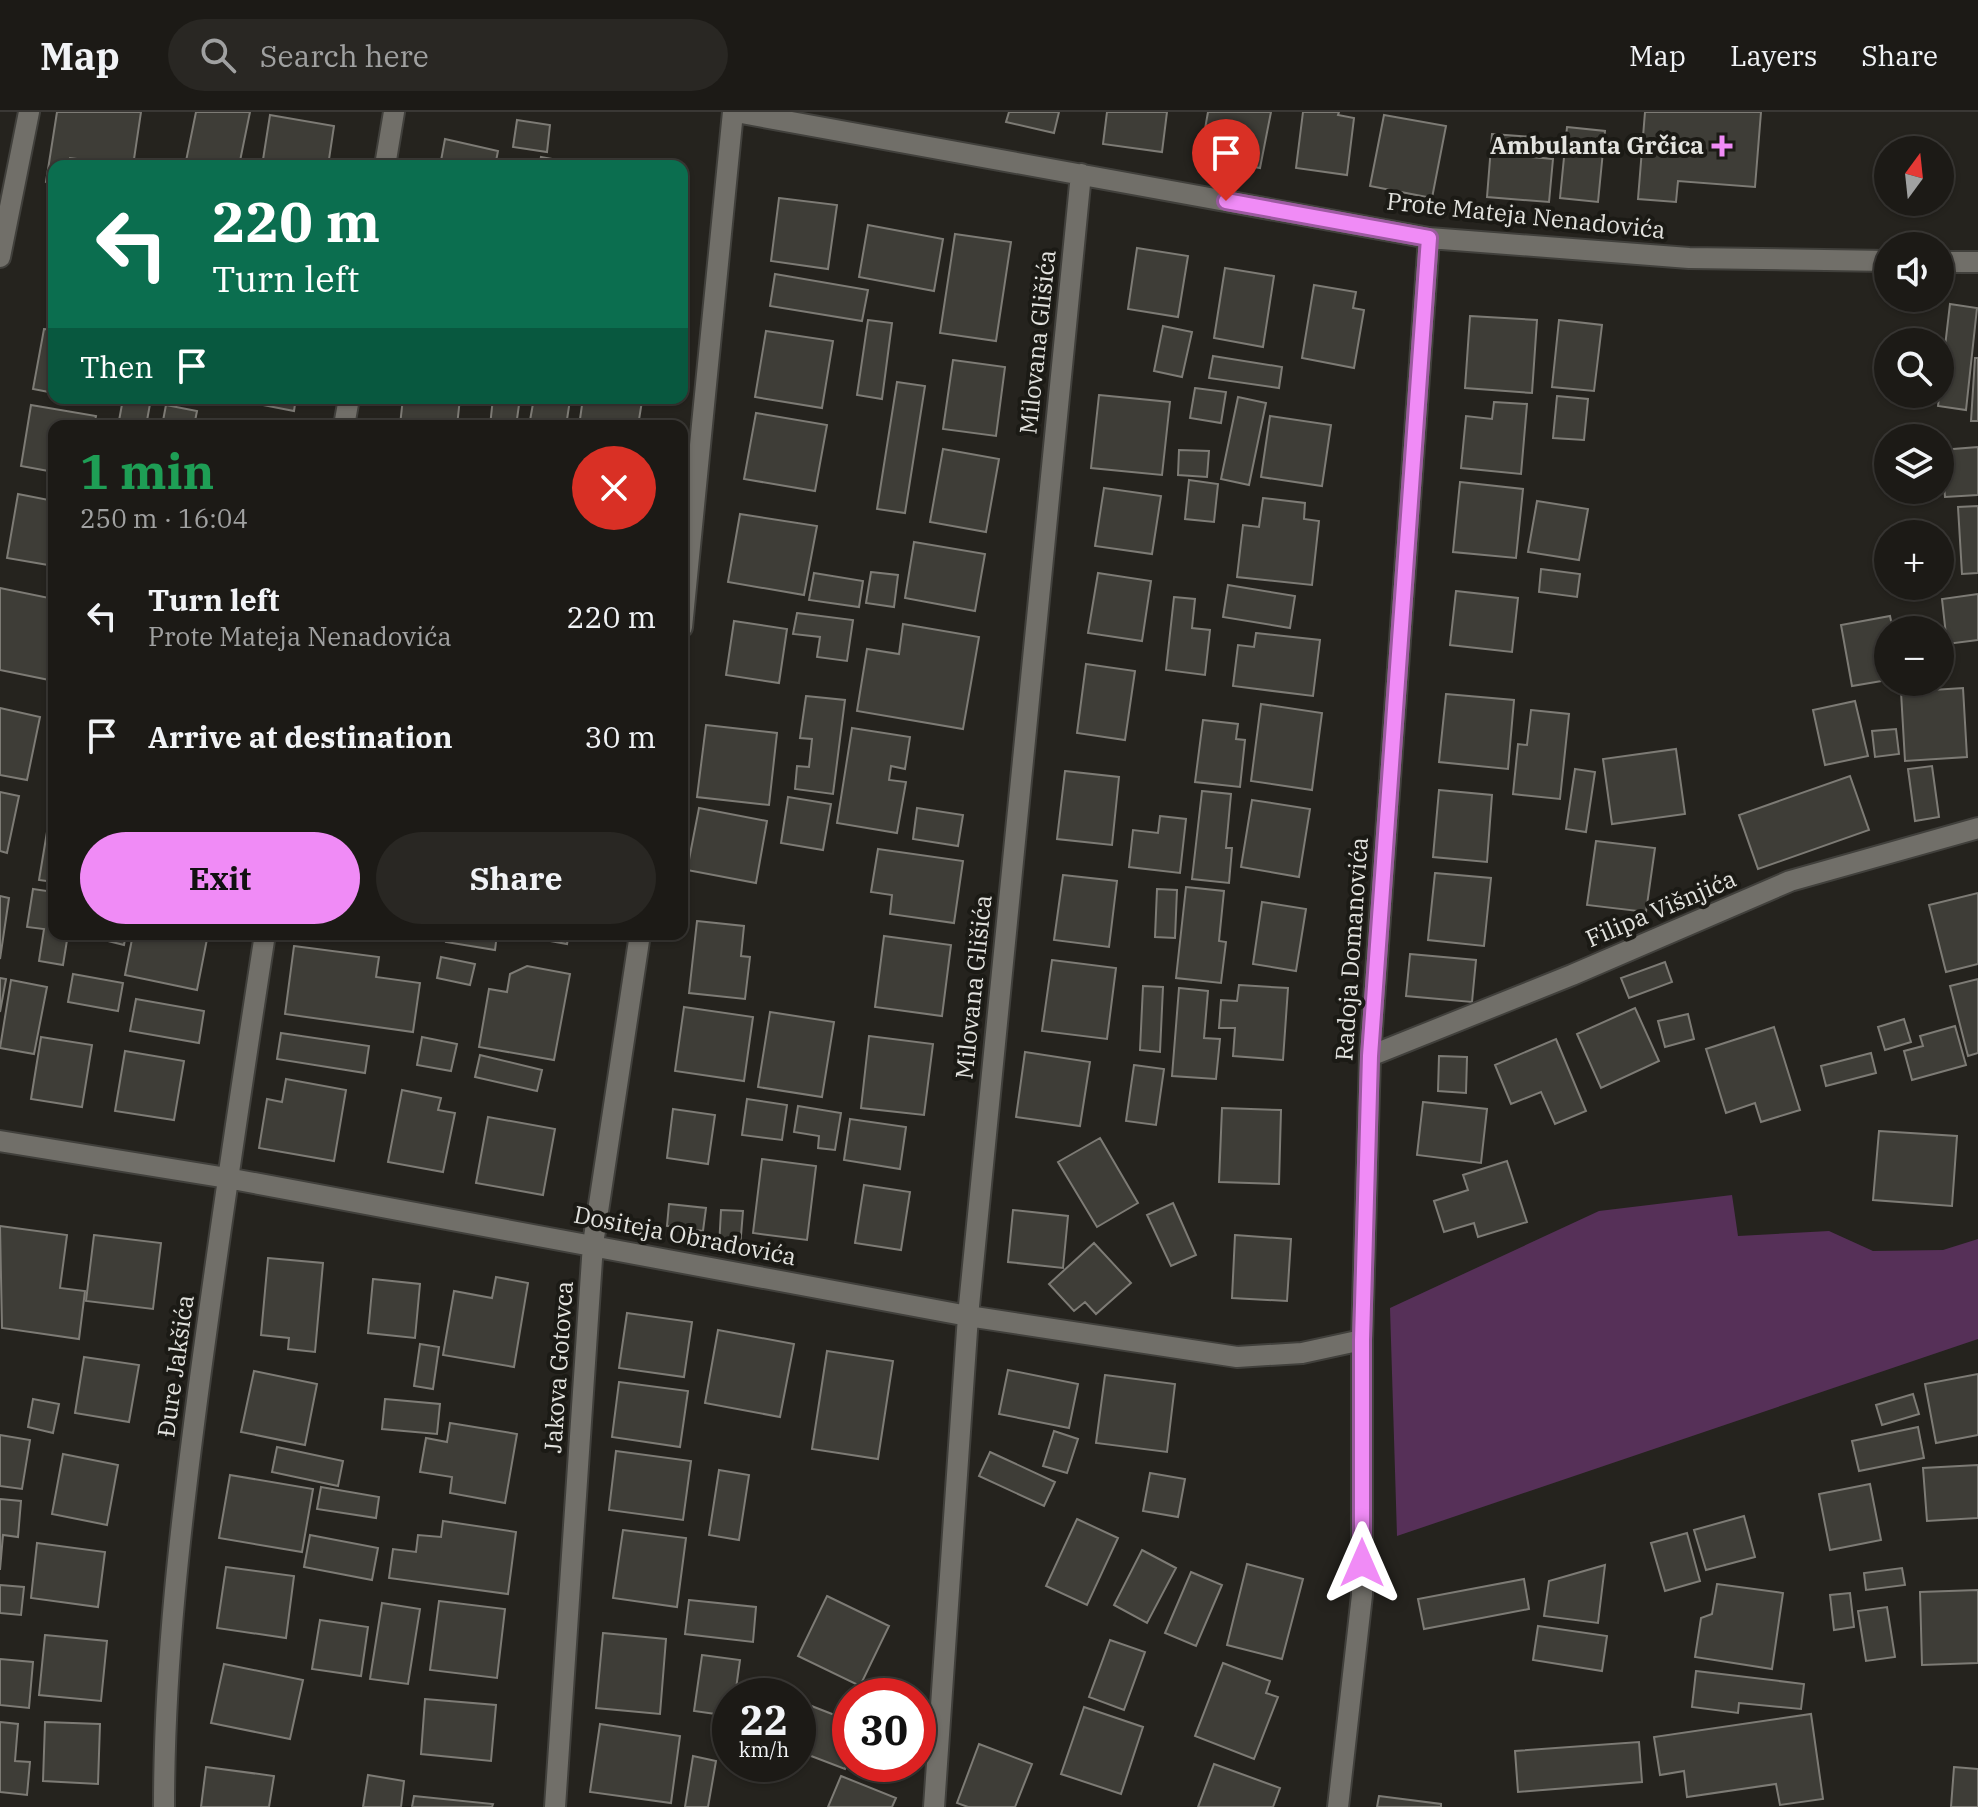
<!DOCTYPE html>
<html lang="en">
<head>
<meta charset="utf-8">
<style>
	body { margin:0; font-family:"IBM Plex Serif",serif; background:#292723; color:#f1f3f6; height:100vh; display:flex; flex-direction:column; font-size:30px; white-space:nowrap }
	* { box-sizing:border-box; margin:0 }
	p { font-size:26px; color:#a0a1a1 }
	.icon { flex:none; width:44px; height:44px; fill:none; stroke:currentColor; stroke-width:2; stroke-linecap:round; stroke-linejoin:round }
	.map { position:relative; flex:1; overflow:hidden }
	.drawer { position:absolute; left:48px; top:308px; width:640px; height:520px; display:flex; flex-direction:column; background:#1c1a16; border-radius:16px; box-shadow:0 2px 6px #0004,0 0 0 2px #3a3835 }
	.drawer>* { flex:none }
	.banner { position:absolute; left:48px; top:48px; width:640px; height:244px; border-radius:16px; box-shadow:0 2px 6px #0004,0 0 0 2px #3a3835; background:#0b6e4f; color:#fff; overflow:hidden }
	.needle { width:52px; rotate:15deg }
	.buttons { position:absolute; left:1874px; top:24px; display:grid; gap:16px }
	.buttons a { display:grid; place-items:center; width:80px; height:80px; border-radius:50%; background:#1c1a16; box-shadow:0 2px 6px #0004,0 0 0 2px #3a3835; font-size:40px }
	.speed { position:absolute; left:712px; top:1566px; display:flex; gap:16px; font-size:40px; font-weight:700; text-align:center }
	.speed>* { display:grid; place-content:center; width:104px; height:104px; border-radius:50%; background:#1c1a16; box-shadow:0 2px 6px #0004,0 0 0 2px #3a3835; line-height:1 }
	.speed small { font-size:20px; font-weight:400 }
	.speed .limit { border:12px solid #d22; background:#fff; color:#111 }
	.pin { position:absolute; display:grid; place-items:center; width:68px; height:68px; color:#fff; margin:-82px -34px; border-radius:50% 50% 50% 0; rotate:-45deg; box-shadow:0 0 8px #0007 }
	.pin .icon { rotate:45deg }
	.me { position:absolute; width:88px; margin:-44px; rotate:0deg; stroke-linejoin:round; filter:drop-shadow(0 0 6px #0008) }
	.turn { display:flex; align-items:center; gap:28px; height:168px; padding:0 32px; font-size:36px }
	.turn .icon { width:104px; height:104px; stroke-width:2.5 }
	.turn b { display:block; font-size:56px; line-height:68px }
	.then { display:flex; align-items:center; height:76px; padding:0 32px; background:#0003; gap:16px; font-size:30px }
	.round { display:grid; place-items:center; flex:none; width:84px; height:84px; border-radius:42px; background:#292723 }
	.head { display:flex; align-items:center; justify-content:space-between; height:136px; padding:0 32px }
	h1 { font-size:48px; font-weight:700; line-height:60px; color:#1e9e55 }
	.primary-button { display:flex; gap:16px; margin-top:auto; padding:16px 32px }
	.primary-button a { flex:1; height:92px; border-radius:48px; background:#f08bf6; color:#111; font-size:32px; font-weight:700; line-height:92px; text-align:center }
	.primary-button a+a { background:#292723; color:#f1f3f6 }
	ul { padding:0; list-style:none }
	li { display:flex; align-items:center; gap:24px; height:120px; padding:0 32px }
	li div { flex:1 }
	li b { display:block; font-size:30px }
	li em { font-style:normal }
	header { display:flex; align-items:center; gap:48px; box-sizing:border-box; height:112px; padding:0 40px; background:#1c1a16; border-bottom:2px solid #3a3835 }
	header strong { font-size:38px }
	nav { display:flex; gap:44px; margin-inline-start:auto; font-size:28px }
	.search { width:560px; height:72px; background:#292723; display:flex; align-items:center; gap:20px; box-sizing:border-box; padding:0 28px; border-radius:44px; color:#a0a1a1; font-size:30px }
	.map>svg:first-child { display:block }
	.green { fill:#563058 }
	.building { fill:#3e3d37; stroke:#7d7b75; stroke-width:2 }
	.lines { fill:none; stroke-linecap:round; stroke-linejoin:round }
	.street-casing { stroke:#41403c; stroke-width:24 }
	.street { stroke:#716f69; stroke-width:20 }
	.route-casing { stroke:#9c5aa0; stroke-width:20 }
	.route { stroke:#f08bf6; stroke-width:14 }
	.poi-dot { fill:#f08bf6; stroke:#1b1a15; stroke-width:3 }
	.labels { text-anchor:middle; stroke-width:8; stroke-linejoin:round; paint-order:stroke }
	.poi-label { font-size:24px; font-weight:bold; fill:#e3e3df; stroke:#1b1a15; text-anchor:end }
	.street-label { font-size:24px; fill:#e3e3df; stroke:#1b1a15 }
</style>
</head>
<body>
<header>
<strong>Map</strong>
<div class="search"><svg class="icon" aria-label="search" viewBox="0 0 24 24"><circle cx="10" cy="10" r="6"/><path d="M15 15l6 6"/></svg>Search here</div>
<nav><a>Map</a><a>Layers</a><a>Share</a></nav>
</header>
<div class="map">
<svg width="1978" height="1695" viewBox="0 0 1978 1695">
	<rect width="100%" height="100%" fill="#25231e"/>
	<path class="green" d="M1732 1083 1738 1124 1829 1119 1873 1139 1943 1138 1978 1127V1227L1397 1424 1390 1196 1599 1099Z"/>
	<path class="building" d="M57 0H141L133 54 70 46 68 54H54V71L46 70Z
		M196 0H250L239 54 186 49Z
		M1009 0H1059L1054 21 1006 10Z
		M1107 0H1167L1162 40 1103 32Z
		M1208 0H1271L1260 56 1200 45Z
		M1303 0H1339L1338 3 1354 6 1347 63 1296 56Z
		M1645 0H1761L1755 75 1678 69 1676 90 1638 87Z
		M270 3 334 14 328 54H262Z
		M1384 3 1446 14 1432 86 1370 74Z
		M517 8 550 13 547 40 513 35Z
		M1567 15 1605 19 1598 90 1560 86Z
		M1492 22 1534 25 1532 45 1553 47 1549 90 1487 85Z
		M445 27 498 39 495 54H440Z
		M541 45 591 54H539Z
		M779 86 837 93 828 157 771 149Z
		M868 113 943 127 934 179 859 165Z
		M955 122 1011 130 996 229 940 221Z
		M1137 136 1188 144 1178 205 1128 197Z
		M1225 156 1274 164 1263 235 1214 226Z
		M775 162 868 178 862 209 770 194Z
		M1314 173 1356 180 1353 196 1364 198 1354 256 1302 246Z
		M1950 192 1977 196 1966 298 1938 294Z
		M1470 204 1537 208 1532 281 1465 276Z
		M868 208 892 211 882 287 857 283Z
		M1559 208 1602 213 1594 279 1552 275Z
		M1163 214 1192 220 1182 265 1154 259Z
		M44 217 54 218V281L33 277Z
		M766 219 833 229 822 296 755 285Z
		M1213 244 1282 255 1279 276 1209 266Z
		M1975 246H1978V309H1971Z
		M953 248 1005 255 996 324 943 317Z
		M897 270 925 274 905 401 877 397Z
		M1195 276 1226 280 1221 311 1190 306Z
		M1099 283 1170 290 1162 363 1091 356Z
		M1557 284 1588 287 1584 328 1553 326Z
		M1238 285 1266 291 1249 373 1221 367Z
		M227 286H296L294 299Z
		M403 286H460L457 314 400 313Z
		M493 286H520L516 314H490Z
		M534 286 570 288 566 314H529Z
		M583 286 642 289 638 314H579Z
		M123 287 150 292 146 314H118Z
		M1494 290 1527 292 1521 362 1461 356 1466 304 1492 307Z
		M31 293 96 304 94 314H54V360L21 354Z
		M166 293 197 299 194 314H162Z
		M756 301 827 313 815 379 744 367Z
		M1270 304 1331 313 1322 374 1261 365Z
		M1978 335V383L1945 385 1941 338Z
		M943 337 999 347 986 420 930 410Z
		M1179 338 1209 339 1207 365 1178 363Z
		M1189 368 1218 372 1214 410 1185 407Z
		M1460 370 1523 377 1516 446 1453 440Z
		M1104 376 1161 384 1152 442 1095 434Z
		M18 382 54 389V454L7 446Z
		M1263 386 1305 391 1304 407 1319 409 1312 473 1237 465 1243 413 1259 415Z
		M1537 389 1588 397 1579 448 1528 440Z
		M1978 394V461L1962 462 1958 395Z
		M740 402 817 414 804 483 728 470Z
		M914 430 985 442 975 499 905 486Z
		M1541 457 1580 462 1577 485 1539 480Z
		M871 460 898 463 894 495 866 491Z
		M814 461 863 469 859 495 809 488Z
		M1098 461 1151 469 1142 529 1088 521Z
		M1228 473 1295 484 1290 516 1223 505Z
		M0 476 54 487V569L0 558Z
		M1456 479 1518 486 1512 540 1450 533Z
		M1978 482V528L1947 532 1942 487Z
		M1174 485 1195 487 1192 516 1210 518 1205 563 1166 558Z
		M797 501 853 508 847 549 817 545 820 525 793 522Z
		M1890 504 1893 518H1888V568L1852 574 1841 513Z
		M734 509 787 517 779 571 726 563Z
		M903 512 979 525 963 617 857 599 867 537 899 542Z
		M1256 521 1320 528 1313 584 1233 574 1238 533 1254 535Z
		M1086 552 1135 559 1125 628 1077 621Z
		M1963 576 1967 645 1905 649 1901 580Z
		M1446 582 1514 588 1508 657 1439 650Z
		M806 584 845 588 833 682 795 677 797 654 809 655 812 627 800 626Z
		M1855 589 1868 644 1825 653 1813 598Z
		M1261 592 1322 601 1312 678 1251 669Z
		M0 596 40 605 27 668 0 663Z
		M1531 598 1569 602 1560 687 1513 682 1518 632 1527 633Z
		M1203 608 1238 612 1236 627 1245 628 1240 675 1195 670Z
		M706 613 777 621 769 693 697 685Z
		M852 616 910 625 905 657 891 654 889 668 906 670 897 721 837 711Z
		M1896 617 1899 642 1875 645 1872 619Z
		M1676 637 1685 702 1612 712 1603 647Z
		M1932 654 1939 705 1915 709 1908 657Z
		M1575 657 1595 660 1586 720 1566 717Z
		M1065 659 1119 665 1112 733 1057 727Z
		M1850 664 1869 718 1758 757 1739 703Z
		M1439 678 1492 683 1487 750 1433 745Z
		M1202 679 1231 682 1226 736H1232L1229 771 1192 767Z
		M0 680 19 684 7 741 0 739Z
		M788 685 831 692 823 738 781 731Z
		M1252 688 1310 697 1299 765 1241 755Z
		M699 696 767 709 756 771 687 758Z
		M917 696 963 703 958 734 913 727Z
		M1160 704 1186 707 1180 761 1129 755 1133 718 1158 721Z
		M49 708 54 709V770L39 768Z
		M1596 729 1655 736 1646 800 1587 793Z
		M878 737 963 749 954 811 890 802 892 783 871 780Z
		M1435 761 1491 766 1484 834 1428 828Z
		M1063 763 1117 769 1109 835 1054 828Z
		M1186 775 1224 779 1219 829 1226 830 1221 871 1176 866Z
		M33 777 54 780V822H68L63 853 39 849 44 817 27 815Z
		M1157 777 1177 778 1175 826 1155 825Z
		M1978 781V852L1946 860 1929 793Z
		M0 784 9 786 0 847Z
		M1262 790 1306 797 1296 859 1253 852Z
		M697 809 744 814 741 844 750 845 745 887 689 881Z
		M80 822H126L124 833Z
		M133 822H208L197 878 125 863Z
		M448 822H497L495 838 446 830Z
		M512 822H569L567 832Z
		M884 824 951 833 942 904 875 895Z
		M294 834 379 845 376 865 420 871 413 920 285 902Z
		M1410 842 1476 848 1472 890 1406 884Z
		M441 845 475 852 470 873 437 866Z
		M1052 848 1116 856 1107 927 1042 919Z
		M1665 850 1672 870 1629 886 1621 866Z
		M527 854 570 862 554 948 479 935 489 877 507 880 510 862Z
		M73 862 123 871 118 899 68 890Z
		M0 866 6 867 0 900Z
		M1978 867V941L1968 944 1950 874Z
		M11 868 47 875 34 942 0 936Z
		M1239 873 1288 876 1283 948 1233 944 1235 916H1219L1221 888 1237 889Z
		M1143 874 1163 875 1160 940 1140 938Z
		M1179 876 1208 879 1204 926 1220 927 1216 967 1172 964Z
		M136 887 204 899 199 931 130 919Z
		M684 895 753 905 744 969 675 959Z
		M1635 896 1659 949 1601 976 1577 922Z
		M770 900 834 910 822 985 758 975Z
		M1688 902 1694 927 1665 935 1658 909Z
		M1904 907 1911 930 1885 938 1878 915Z
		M1955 914 1966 953 1912 968 1904 939 1923 934 1920 924Z
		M1774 915 1800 998 1761 1010 1755 991 1726 1001 1706 937Z
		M281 921 369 934 365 961 277 947Z
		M869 924 933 932 924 1003 861 996Z
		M41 925 92 933 82 995 31 987Z
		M422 925 457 932 451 959 417 953Z
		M1556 927 1586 999 1555 1012 1541 980 1511 992 1495 953Z
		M125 939 184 949 174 1008 115 999Z
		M1025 940 1090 950 1080 1014 1016 1005Z
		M1871 941 1876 961 1826 974 1821 954Z
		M480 943 542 958 537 979 475 965Z
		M1439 944 1467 945 1466 981 1438 979Z
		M1134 953 1164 957 1156 1013 1126 1009Z
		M286 967 346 978 334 1049 259 1036 267 987 282 990Z
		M402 978 441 986 438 998 455 1001 443 1060 388 1050Z
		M747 987 787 993 782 1028 742 1023Z
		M1423 990 1487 997 1481 1051 1417 1043Z
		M798 994 841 1001 835 1038 818 1036 819 1024 794 1020Z
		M1222 996 1281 998 1279 1072 1219 1070Z
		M673 997 715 1003 708 1052 667 1046Z
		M488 1005 555 1017 543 1083 476 1071Z
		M850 1007 906 1015 900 1057 844 1048Z
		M1879 1019 1957 1024 1952 1094 1873 1088Z
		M1100 1026 1138 1091 1097 1115 1058 1050Z
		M762 1047 816 1054 807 1128 753 1121Z
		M1507 1049 1527 1110 1478 1125 1474 1111 1444 1120 1434 1089 1468 1078 1463 1063Z
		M864 1073 910 1080 901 1138 855 1131Z
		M1173 1091 1196 1143 1171 1154 1147 1103Z
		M669 1092 706 1096 703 1119 667 1114Z
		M721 1098 743 1099 740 1136 719 1135Z
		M1013 1098 1068 1104 1063 1156 1008 1150Z
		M0 1114 67 1123 60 1176 85 1179 79 1227 2 1216Z
		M94 1123 161 1131 153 1197 86 1189Z
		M1235 1123 1291 1127 1287 1189 1232 1186Z
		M1094 1131 1131 1171 1096 1202 1085 1190 1074 1199 1049 1172Z
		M268 1146 323 1151 315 1240 288 1237 289 1226 261 1223Z
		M496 1165 528 1171 514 1255 443 1243 454 1179 492 1186Z
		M373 1167 420 1172 415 1226 368 1221Z
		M627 1201 692 1210 684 1265 619 1256Z
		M718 1218 794 1232 780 1305 705 1291Z
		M420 1232 439 1235 433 1277 414 1274Z
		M827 1239 893 1249 878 1347 812 1337Z
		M84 1245 139 1253 129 1310 75 1301Z
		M1008 1258 1078 1272 1069 1316 999 1302Z
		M254 1259 317 1272 305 1333 241 1320Z
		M1978 1262V1323L1936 1331 1925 1272Z
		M1105 1263 1175 1272 1167 1340 1096 1331Z
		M619 1270 688 1279 680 1335 612 1325Z
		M1913 1282 1919 1302 1882 1313 1876 1293Z
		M33 1287 59 1292 53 1321 28 1315Z
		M385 1287 440 1292 437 1322 382 1317Z
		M450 1311 517 1322 505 1391 450 1381 452 1365 420 1360 426 1326 447 1330Z
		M1918 1315 1924 1346 1859 1359 1852 1329Z
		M1054 1319 1078 1327 1067 1361 1043 1354Z
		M0 1323 30 1328 22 1377 0 1374Z
		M277 1335 343 1349 338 1374 272 1360Z
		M616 1339 691 1349 683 1408 609 1398Z
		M990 1340 1055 1370 1044 1394 979 1364Z
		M63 1342 118 1353 107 1413 52 1402Z
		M1978 1353V1406L1927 1409 1923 1356Z
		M719 1358 749 1363 739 1428 709 1423Z
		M1150 1361 1185 1367 1178 1405 1143 1399Z
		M230 1363 313 1377 302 1440 219 1426Z
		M1870 1372 1881 1428 1830 1438 1819 1382Z
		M321 1375 379 1385 376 1406 317 1397Z
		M0 1387 21 1389 18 1425 3 1423 0 1458Z
		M1744 1404 1755 1445 1706 1458 1694 1418Z
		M1077 1407 1118 1426 1087 1493 1046 1474Z
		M443 1409 516 1420 508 1482 389 1466 393 1437 416 1440 418 1423 441 1425Z
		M623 1418 686 1426 677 1495 613 1486Z
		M1687 1421 1700 1469 1665 1479 1651 1431Z
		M310 1423 378 1436 372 1468 304 1455Z
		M37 1431 105 1440 98 1495 31 1486Z
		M1142 1438 1176 1456 1147 1511 1114 1493Z
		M1247 1452 1303 1467 1282 1547 1227 1533Z
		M1605 1453 1598 1511 1544 1504 1549 1469Z
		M226 1455 294 1464 286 1526 217 1516Z
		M1902 1456 1905 1473 1866 1478 1864 1461Z
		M1191 1460 1222 1473 1196 1534 1165 1521Z
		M1524 1467 1529 1497 1424 1517 1418 1487Z
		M1717 1472 1783 1481 1772 1557 1695 1545 1701 1506 1712 1502Z
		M0 1473 24 1475 21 1503 0 1501Z
		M1978 1478V1551L1922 1553 1920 1480Z
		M1850 1481 1854 1515 1834 1518 1830 1483Z
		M827 1484 889 1514 860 1574 798 1544Z
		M689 1488 756 1495 753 1530 685 1522Z
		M439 1489 505 1497 497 1566 430 1558Z
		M382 1491 420 1497 408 1572 370 1567Z
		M1887 1495 1895 1545 1866 1549 1858 1499Z
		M320 1508 368 1515 361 1564 312 1557Z
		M1538 1514 1607 1524 1602 1559 1533 1548Z
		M603 1521 666 1527 660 1602 596 1596Z
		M45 1523 107 1529 101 1589 39 1583Z
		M1110 1528 1145 1540 1124 1598 1089 1585Z
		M702 1543 740 1548 735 1584H730V1604L694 1599Z
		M0 1547 33 1550 29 1596 0 1593Z
		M1223 1551 1270 1569 1266 1581 1278 1585 1254 1647 1195 1624Z
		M224 1552 303 1568 290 1627 211 1611Z
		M1696 1559 1804 1572 1801 1597 1739 1591 1738 1601 1692 1595Z
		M425 1587 496 1593 491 1649 421 1642Z
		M809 1593 850 1609V1645L845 1657 798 1639V1621Z
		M1084 1595 1143 1615 1121 1682 1061 1662Z
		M1811 1602 1823 1687 1780 1693 1776 1672 1687 1685 1684 1659 1660 1663 1654 1625Z
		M0 1610 18 1612 15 1649 30 1650 27 1683 0 1680Z
		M45 1610 100 1612 98 1672 43 1669Z
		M600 1612 680 1624 671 1691 590 1680Z
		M1639 1630 1642 1670 1518 1680 1515 1639Z
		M979 1632 1032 1652 1015 1695H968L957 1691Z
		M693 1644 716 1649 708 1695H685Z
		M1214 1652 1280 1676 1273 1695H1198Z
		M206 1655 274 1664 269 1695H201Z
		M1954 1655 1978 1657V1695H1951Z
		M368 1663 404 1669 401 1695H363Z
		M841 1664 896 1686 892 1695H828Z
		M414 1684 493 1692 492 1695H412Z
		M1379 1684 1441 1692V1695H1377Z"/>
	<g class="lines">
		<g class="street-casing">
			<path id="street" d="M736 0 1429 126 1689 146 1888 149
				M385 54 394 0
				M0 145 29 0
				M1940 150H1978
				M344 314 349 286
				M682 515 733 0
				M1370 944 1572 863 1790 769 1978 716
				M0 1029 227 1066 968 1204 1237 1245 1302 1241 1362 1228
				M164 1695C164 1551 181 1409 200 1266 220 1118 242 970 265 822
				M555 1695 593 1132 640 822
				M934 1695 968 1204 1081 62
				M1338 1695 1362 1483V1228L1370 944 1429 126"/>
		</g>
		<use href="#street" class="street"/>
	</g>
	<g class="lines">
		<g class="route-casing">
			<path id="route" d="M1226 89 1429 126 1370 944 1362 1228V1451"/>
		</g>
		<use href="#route" class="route"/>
	</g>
	<path class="poi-dot" d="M1718 22h8v8h8v8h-8v8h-8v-8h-8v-8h8z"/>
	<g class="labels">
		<g class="poi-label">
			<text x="1704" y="42">Ambulanta Grčica</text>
		</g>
		<g class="street-label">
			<text transform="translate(1526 104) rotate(6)" y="8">Prote Mateja Nenadovića</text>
			<text transform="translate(1038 230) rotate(-84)" y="8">Milovana Glišića</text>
			<text transform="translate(1661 797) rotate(-23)" y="8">Filipa Višnjića</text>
			<text transform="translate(1352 837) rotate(-86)" y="8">Radoja Domanovića</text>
			<text transform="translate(974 875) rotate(-84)" y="8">Milovana Glišića</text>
			<text transform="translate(685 1124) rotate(11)" y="8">Dositeja Obradovića</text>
			<text transform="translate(176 1254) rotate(-82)" y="8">Đure Jakšića</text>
			<text transform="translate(559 1255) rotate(-86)" y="8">Jakova Gotovca</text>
		</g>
	</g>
</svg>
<div class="buttons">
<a><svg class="needle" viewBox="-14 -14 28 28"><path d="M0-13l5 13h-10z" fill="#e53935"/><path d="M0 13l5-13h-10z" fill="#a0a1a1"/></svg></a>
<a><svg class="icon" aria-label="sound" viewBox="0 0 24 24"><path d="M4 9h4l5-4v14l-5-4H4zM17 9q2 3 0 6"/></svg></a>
<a><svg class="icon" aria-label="search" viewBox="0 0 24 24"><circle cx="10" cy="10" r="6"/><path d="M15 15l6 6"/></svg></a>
<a><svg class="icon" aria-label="layers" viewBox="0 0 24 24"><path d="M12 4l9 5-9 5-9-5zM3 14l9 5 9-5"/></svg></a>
<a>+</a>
<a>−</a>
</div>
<div class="speed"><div>22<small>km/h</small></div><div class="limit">30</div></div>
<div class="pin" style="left:1226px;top:89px;background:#d93025"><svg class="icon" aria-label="arrive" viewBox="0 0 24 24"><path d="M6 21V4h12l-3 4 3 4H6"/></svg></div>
<svg class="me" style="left:1362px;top:1451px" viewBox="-20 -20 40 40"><path d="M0-17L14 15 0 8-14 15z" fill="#f08bf6" stroke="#fff" stroke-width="4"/></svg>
<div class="banner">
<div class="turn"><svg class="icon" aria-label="left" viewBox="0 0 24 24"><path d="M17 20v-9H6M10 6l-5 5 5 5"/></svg><div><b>220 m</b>Turn left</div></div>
<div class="then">Then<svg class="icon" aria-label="arrive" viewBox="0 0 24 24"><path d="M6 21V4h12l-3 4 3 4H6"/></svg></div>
</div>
<section class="drawer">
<div class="head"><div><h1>1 min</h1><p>250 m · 16:04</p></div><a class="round" style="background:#d93025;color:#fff"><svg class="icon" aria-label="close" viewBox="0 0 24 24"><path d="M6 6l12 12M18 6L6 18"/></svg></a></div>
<ul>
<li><svg class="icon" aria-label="left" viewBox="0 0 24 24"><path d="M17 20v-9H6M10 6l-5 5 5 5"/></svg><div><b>Turn left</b><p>Prote Mateja Nenadovića</p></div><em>220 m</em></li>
<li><svg class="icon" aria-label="arrive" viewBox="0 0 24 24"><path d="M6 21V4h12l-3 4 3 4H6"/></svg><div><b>Arrive at destination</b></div><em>30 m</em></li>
</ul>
<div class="primary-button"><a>Exit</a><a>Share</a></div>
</section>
</div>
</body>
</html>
